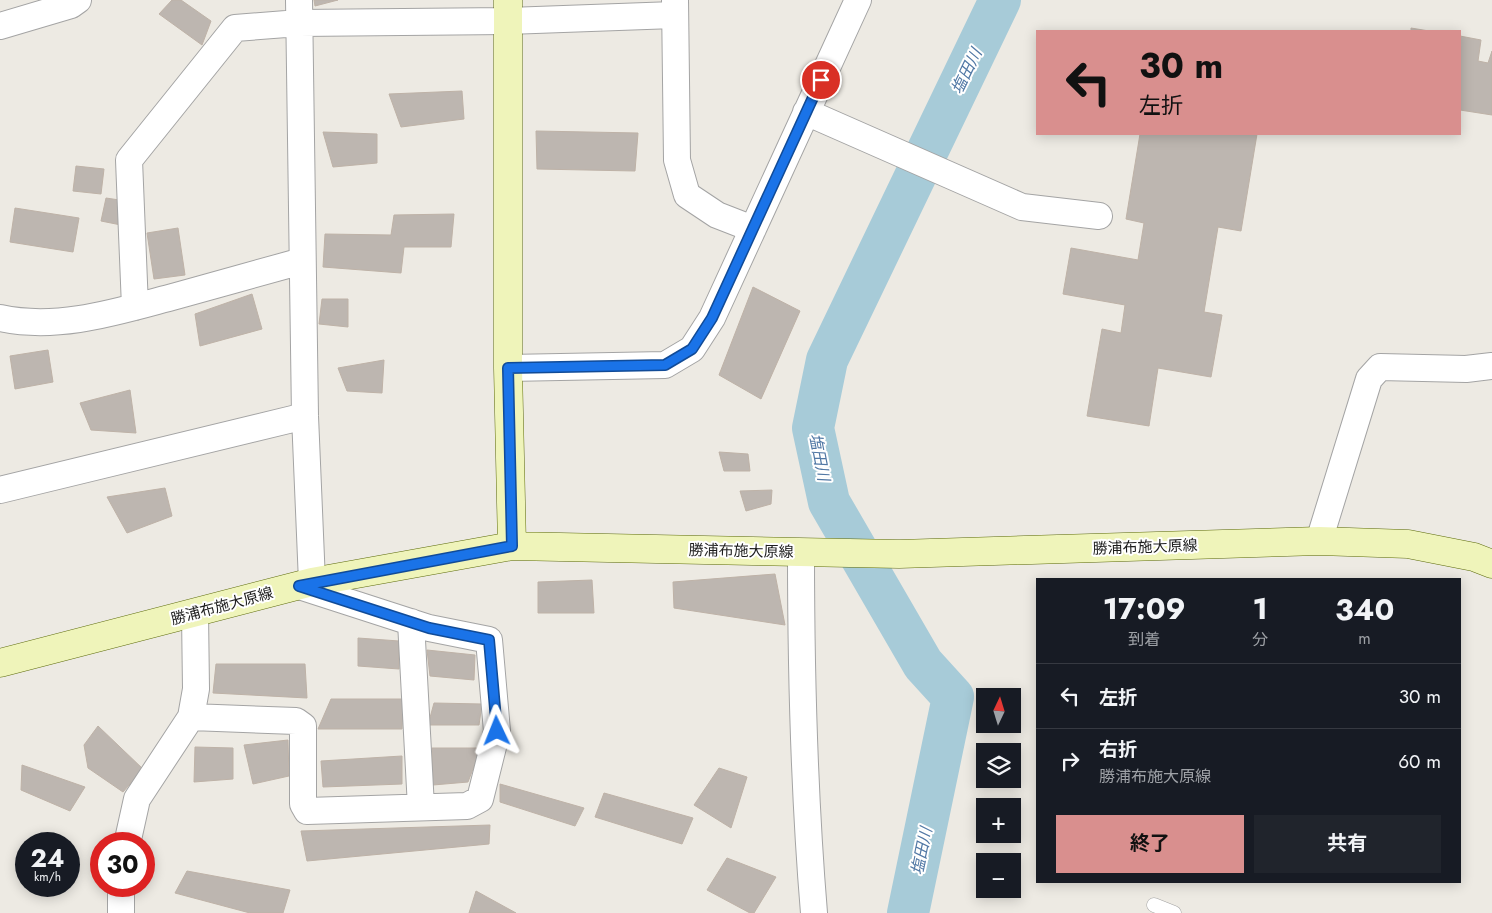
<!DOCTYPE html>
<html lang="ja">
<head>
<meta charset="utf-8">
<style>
	body { margin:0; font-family:Jost,"Noto Sans JP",sans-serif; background:#20242c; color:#f1f3f6; height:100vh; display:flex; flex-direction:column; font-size:19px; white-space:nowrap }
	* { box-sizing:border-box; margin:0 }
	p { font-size:16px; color:#9ea1a6 }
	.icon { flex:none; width:28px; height:28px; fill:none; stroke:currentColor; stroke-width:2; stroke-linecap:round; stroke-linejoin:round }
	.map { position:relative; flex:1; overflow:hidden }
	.drawer { position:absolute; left:1036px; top:578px; width:425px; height:305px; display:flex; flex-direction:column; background:#171b24; border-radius:0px; box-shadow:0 2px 12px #0003 }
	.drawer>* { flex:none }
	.guide { position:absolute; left:1036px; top:30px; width:425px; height:105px; border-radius:0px; box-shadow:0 2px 12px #0003; background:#d98f8e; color:#111; overflow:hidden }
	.needle { width:32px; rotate:4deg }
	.tools { position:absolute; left:976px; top:688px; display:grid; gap:10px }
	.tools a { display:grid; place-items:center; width:45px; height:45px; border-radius:0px; background:#171b24; box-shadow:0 2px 12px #0003; font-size:25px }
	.speed { position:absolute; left:15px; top:832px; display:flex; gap:10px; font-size:25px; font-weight:700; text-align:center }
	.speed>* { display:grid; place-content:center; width:65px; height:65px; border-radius:50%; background:#171b24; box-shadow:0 2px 12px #0003; line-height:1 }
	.speed small { font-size:12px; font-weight:400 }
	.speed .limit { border:8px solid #d22; background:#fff; color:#111 }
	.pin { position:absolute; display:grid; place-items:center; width:42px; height:42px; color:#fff; margin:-21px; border:2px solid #fff; border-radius:50%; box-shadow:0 1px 5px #0007 }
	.me { position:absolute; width:55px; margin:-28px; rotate:358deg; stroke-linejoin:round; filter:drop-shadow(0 0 4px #0008) }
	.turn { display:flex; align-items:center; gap:18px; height:105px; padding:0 20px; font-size:22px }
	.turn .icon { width:65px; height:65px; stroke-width:2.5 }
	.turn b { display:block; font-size:35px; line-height:42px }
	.eta { display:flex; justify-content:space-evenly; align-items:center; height:85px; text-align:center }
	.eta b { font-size:30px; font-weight:700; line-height:35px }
	.cta { display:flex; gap:10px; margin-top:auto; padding:10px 20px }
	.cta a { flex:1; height:58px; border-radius:0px; background:#d98f8e; color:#111; font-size:20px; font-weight:700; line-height:58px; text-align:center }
	.cta a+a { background:#20242c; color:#f1f3f6 }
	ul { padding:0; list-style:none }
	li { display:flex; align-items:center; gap:15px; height:65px; padding:0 20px; border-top:1px solid #363941 }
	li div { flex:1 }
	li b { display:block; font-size:19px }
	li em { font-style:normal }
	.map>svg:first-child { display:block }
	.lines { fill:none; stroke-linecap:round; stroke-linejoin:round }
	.river { stroke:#a7cbd8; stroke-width:42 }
	.building { fill:#bdb6b0; stroke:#beb2a7 }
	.lane-casing { stroke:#a4a4a4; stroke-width:15 }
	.street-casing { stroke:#a4a4a4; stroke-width:28 }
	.secondary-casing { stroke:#5d6b0d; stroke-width:29 }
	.lane { stroke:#fff; stroke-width:14 }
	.street { stroke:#fff; stroke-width:26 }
	.secondary { stroke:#eff4ba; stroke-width:28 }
	.route-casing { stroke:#114b97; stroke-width:12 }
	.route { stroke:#1a73e8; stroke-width:9 }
	.labels { text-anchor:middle; stroke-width:4; stroke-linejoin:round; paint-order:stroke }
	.street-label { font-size:15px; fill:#1d1d1d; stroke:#fff }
	.water-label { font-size:16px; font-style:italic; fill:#5178a5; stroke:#fff }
</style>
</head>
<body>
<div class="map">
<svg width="1492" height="913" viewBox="0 0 1492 913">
	<rect width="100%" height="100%" fill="#edeae3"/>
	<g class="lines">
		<path class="river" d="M908 913 953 697 923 664 829 502 813 428 827 360 1000 0"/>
	</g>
	<path class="building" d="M172 0H181L211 21 202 45 159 14Z
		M314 0H338L315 6Z
		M1411 28 1429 31H1411Z
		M1460 36 1481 40 1478 61 1488 63 1492 51V115L1460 110Z
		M462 91 464 119 401 127 389 94Z
		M536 131 638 133 635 171 537 169Z
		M323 132 377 134V163L333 167Z
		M1140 134H1257L1241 231 1218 227 1204 312 1222 315 1211 377 1158 368 1149 426 1087 416 1102 329 1121 333 1125 305 1063 294 1071 248 1138 260 1144 223 1126 219Z
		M76 166 104 169 101 194 73 191Z
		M106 198 126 201 121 225 101 221Z
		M15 208 79 218 73 252 10 242Z
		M454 214 451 247H404L401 273 323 267 325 234 391 235 394 215Z
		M178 228 185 275 154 279 147 233Z
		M753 287 800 311 761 399 719 375Z
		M252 294 262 329 200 346 195 314Z
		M322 299H348V327L319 324Z
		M48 350 53 382 15 389 10 356Z
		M384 360 382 393 347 391 338 368Z
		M130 390 136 433 91 430 80 403Z
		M719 452 748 454 750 471H724Z
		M165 488 172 516 127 533 107 497Z
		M772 490 771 504 746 511 740 491Z
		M775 574 785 625 674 608 673 582Z
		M592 580 594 613H538V582Z
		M358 638 399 641V669L358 666Z
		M427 650 475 655 474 680 430 676Z
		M216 664H305L307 698 213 693Z
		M331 699H403L402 729H318Z
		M434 703 482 704 479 725H428Z
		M98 726 143 769 123 792 88 768 84 745Z
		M288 740 289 776 253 784 244 745Z
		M195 747 233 748V779L194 782Z
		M432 748H481L468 782 433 785Z
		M402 756V784L323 787 321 761Z
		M22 765 85 787 70 811 21 790Z
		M719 768 747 777 731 828 694 805Z
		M500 784 584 808 575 826 500 802Z
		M604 793 693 818 682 844 595 817Z
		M490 825 489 844 307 861 301 831Z
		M727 858 776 877 754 913H750L707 890Z
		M187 871 290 890 283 913H250L175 893Z
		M476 891 516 913H469Z"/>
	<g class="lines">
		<g class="lane-casing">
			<path id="lane" d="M1154 905 1174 913"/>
		</g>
		<g class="street-casing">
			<path id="street" d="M299 0 305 416 312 582
				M675 0 677 160 687 195 717 215 753 229
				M0 26 71 5 78 0
				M806 112 1022 207 1099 216
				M135 307 129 160 235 28 299 23 507 21 674 15
				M0 318C59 331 119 311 176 296 218 284 260 273 302 261
				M508 368 665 365 692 349 712 318 858 0
				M0 490 305 416
				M1319 541 1369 379 1380 367 1466 369 1492 366
				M801 552C801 673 804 793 814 913
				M411 622 421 807
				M191 717 296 721 303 726V804L307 811 467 806 480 799 497 731 489 640 429 628 299 586
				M127 844 137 799 191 717 196 689 195 614
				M121 913V886"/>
		</g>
		<g class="secondary-casing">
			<path id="secondary" d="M508 0V368L512 546
				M0 663 312 582 512 546 899 554 1319 541 1408 544 1474 557 1492 564"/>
		</g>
		<use href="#lane" class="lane"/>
		<use href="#street" class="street"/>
		<use href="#secondary" class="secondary"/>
	</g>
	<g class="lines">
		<g class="route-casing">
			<path id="route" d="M497 731 489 640 429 628 299 586 512 546 508 368 665 365 692 349 712 318 821 80"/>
		</g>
		<use href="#route" class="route"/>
	</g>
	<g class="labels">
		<g class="street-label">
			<text transform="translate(1145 547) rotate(-2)" y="5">勝浦布施大原線</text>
			<text transform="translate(741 551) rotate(1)" y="5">勝浦布施大原線</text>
			<text transform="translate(222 606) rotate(-15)" y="5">勝浦布施大原線</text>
		</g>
		<g class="water-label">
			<text transform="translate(966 71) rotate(-64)" y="6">塩田川</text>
			<text transform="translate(820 457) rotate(79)" y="6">塩田川</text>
			<text transform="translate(921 851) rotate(-78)" y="6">塩田川</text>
		</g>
	</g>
</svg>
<div class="tools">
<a><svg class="needle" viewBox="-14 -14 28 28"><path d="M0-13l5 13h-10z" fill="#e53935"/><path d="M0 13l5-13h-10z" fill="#9ea1a6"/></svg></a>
<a><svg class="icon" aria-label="layers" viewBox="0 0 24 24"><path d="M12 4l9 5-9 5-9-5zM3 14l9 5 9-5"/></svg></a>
<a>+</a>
<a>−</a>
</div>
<div class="speed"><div>24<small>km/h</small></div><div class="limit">30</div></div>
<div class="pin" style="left:821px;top:80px;background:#d93025"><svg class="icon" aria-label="arrive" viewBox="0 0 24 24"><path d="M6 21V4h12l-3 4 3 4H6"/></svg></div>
<svg class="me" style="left:497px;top:731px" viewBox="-20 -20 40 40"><path d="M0-17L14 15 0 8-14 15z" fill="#1a73e8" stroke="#fff" stroke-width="4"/></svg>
<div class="guide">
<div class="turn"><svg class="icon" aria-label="left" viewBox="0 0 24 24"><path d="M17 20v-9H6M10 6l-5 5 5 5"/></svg><div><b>30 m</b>左折</div></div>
</div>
<section class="drawer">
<div class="eta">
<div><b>17:09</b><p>到着</p></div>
<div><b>1</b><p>分</p></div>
<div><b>340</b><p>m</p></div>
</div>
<ul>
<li><svg class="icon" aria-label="left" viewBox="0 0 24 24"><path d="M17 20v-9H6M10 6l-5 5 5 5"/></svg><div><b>左折</b></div><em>30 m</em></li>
<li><svg class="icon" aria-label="right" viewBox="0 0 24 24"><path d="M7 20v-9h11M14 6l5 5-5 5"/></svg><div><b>右折</b><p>勝浦布施大原線</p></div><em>60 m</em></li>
</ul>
<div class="cta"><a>終了</a><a>共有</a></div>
</section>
</div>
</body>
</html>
